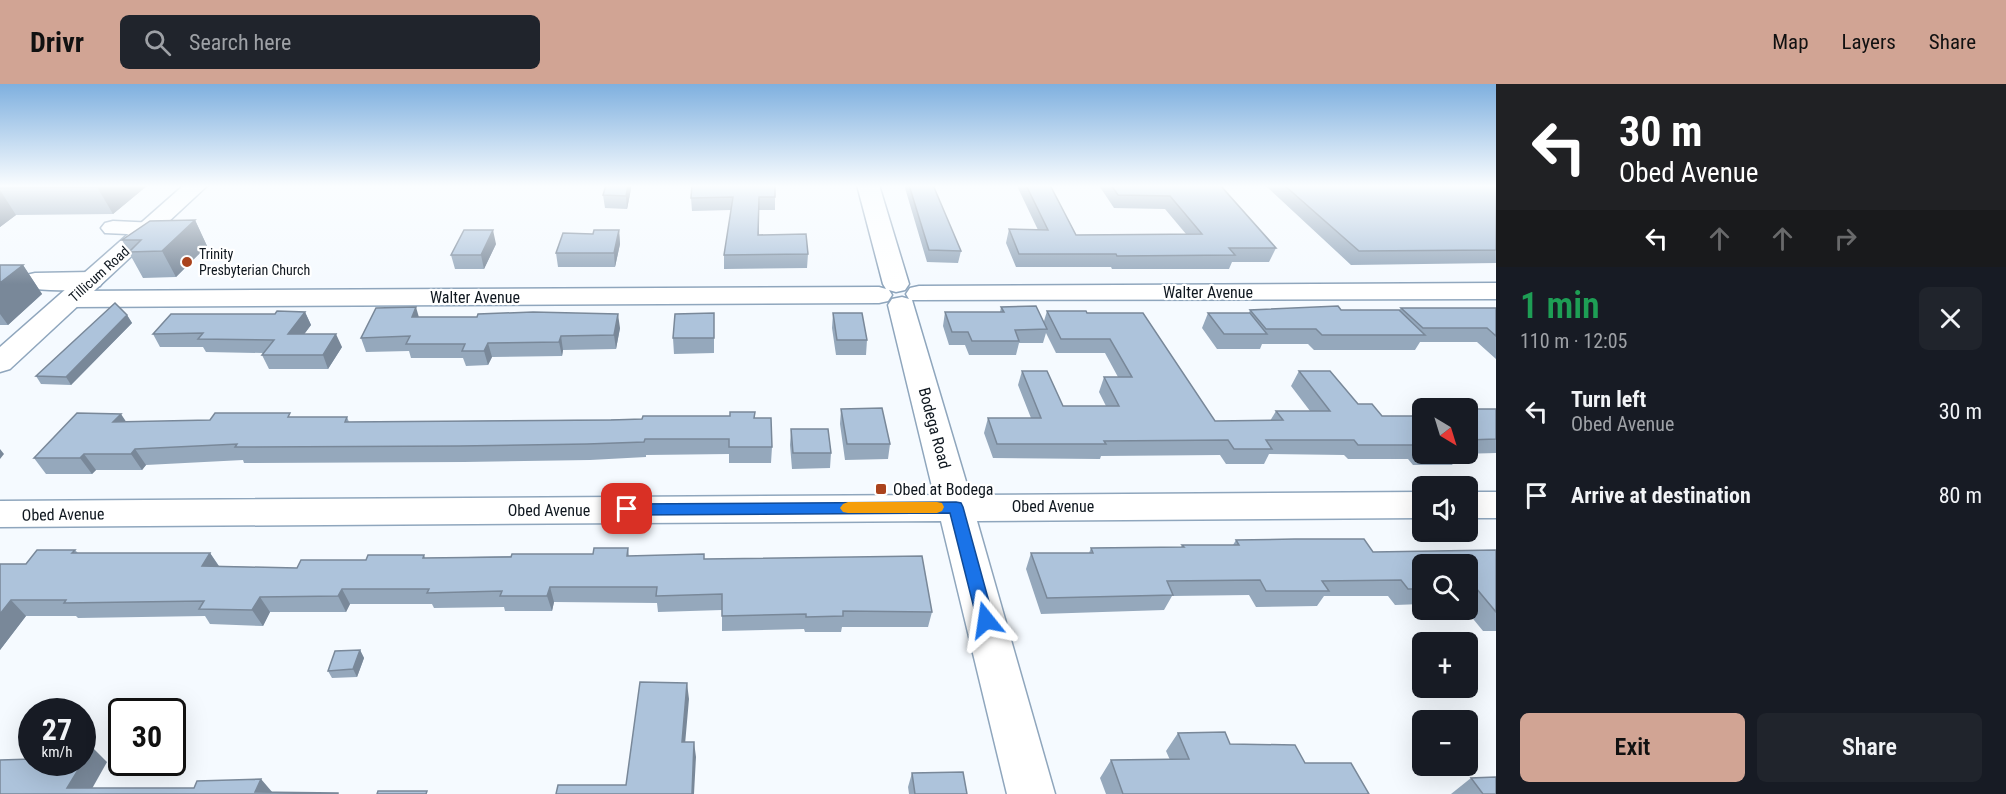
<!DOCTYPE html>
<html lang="en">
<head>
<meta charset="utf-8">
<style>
	body { margin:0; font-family:"Roboto Condensed",sans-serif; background:#20242c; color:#f1f3f6; height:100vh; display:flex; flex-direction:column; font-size:22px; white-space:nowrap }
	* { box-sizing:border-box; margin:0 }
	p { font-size:20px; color:#9ea1a6 }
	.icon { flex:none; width:33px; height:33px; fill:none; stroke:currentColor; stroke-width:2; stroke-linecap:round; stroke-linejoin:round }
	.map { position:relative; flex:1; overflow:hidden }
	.panel { display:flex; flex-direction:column; background:#171b24; width:510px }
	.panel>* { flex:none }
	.top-card { background:#202124; color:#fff; overflow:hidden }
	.needle { width:39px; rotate:142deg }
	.buttons { position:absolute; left:1412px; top:314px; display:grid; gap:12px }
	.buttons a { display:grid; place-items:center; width:66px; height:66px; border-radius:9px; background:#171b24; box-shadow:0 6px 24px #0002; font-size:30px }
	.speed { position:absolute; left:18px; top:614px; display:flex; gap:12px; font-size:30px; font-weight:700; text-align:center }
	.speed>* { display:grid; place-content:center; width:78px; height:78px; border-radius:50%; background:#171b24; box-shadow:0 6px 24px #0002; line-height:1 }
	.speed small { font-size:15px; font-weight:400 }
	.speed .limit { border:3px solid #111; border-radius:9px; background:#fff; color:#111 }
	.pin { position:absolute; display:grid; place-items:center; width:51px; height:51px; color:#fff; margin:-26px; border-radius:12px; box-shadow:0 3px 9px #0006 }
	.me { position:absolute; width:66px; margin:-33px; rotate:345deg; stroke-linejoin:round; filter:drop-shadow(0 0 4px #0008) }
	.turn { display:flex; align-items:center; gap:21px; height:126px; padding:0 24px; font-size:27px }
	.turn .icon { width:78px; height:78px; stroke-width:2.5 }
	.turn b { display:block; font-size:42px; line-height:51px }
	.lanes { display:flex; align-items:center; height:57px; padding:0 24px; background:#0003; justify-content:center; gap:30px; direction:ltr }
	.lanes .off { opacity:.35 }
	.round { display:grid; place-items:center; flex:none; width:63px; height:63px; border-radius:9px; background:#20242c }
	.overview { display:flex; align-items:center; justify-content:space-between; height:102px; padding:0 24px }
	h1 { font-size:36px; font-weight:600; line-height:45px; color:#1e9e55 }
	.cta { display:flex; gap:12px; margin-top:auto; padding:12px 24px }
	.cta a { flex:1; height:69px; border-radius:9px; background:#d1a494; color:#111; font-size:24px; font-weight:600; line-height:69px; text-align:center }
	.cta a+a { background:#20242c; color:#f1f3f6 }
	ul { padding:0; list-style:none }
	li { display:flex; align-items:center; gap:18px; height:84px; padding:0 24px }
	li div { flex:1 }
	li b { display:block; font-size:22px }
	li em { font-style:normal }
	header { display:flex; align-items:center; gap:36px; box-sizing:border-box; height:84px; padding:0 30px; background:#d1a494; color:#111 }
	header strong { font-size:28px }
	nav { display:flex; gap:33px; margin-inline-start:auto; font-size:21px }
	.search { width:420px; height:54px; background:#20242c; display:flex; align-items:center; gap:15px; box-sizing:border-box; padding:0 21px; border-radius:9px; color:#9ea1a6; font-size:22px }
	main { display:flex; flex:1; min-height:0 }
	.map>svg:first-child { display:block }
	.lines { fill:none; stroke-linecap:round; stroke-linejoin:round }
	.minor-casing { stroke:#8fa6bd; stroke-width:3 }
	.major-casing { stroke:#8fa6bd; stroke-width:3 }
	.minor { fill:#fff; fill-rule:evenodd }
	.major { fill:#fff; fill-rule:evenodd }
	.wall { fill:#95a8bc }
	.shaded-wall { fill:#798899 }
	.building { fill:#adc3db; stroke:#798899; stroke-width:1.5 }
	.route { fill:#1a73e8; stroke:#114b97; stroke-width:1.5 }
	.slow { fill:#f59e0b }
	.poi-dot { fill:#aa431d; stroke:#fff; stroke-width:2 }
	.labels { text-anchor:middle; stroke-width:4.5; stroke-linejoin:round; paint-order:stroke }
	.far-poi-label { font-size:14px; fill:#0f171f; stroke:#fff; text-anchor:start }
	.far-street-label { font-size:14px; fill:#0f171f; stroke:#fff }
	.street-label { font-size:16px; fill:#0f171f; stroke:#fff }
	.poi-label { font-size:16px; fill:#0f171f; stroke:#fff; text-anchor:start }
</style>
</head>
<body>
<header>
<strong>Drivr</strong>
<div class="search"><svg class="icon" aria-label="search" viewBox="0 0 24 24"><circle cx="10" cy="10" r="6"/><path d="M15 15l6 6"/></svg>Search here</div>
<nav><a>Map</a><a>Layers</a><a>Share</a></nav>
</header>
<main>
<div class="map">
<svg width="1496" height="710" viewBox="0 0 1496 710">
	<rect width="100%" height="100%" fill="#f5faff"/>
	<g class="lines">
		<g class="minor-casing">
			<path id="minor" d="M857 101H879L909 200 905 206 896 208 889 206 892 211 888 217 879 219 71 223 62 221 58 215 62 209 71 207 879 203 886 205 883 200Z
				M113 137 157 139 161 144 157 149 149 151 105 149 101 144 105 139Z
				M91 188 100 190 104 196 100 202C79 207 47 208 26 203L22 197 26 191 35 189Z
				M1496 199V215L912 216 970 411 1422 408V434L977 437 1055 710H1007L941 437 0 443V417L934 411 888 221 892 215 902 213 909 215 906 210 910 204 919 202Z
				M1467 408H1496V434H1467Z"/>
		</g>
		<g class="major-casing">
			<path id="major" d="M184 101H208L10 285 0 288V263Z"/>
		</g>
		<use href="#minor" class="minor"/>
		<use href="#major" class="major"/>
	</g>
	<path class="wall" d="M0 101H148L113 130 16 131 0 143Z
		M775 101V126H759V151L808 170 807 184 724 185V171L731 126 692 127 691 114Z
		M905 101H933L961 167 958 179 927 178 905 104Z
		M1019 101H1050L1076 151 1186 150 1165 125 1114 124 1100 103 1101 101H1220L1276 164 1269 178H1232L1229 185H1112L1111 183H1016L1006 159 1009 145 1038 146 1018 104Z
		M1267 101H1496V179L1351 181 1266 102Z
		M631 105 627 125 605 124 603 111Z
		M195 136 207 162 176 193 143 194 122 156Z
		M619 146 620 160 615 183H558L556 169Z
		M496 160 484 185H455L451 171Z
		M0 181H23L42 210 8 241H0Z
		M1001 223 1044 237 1047 227 1087 229 1215 337H1270L1276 327H1310L1291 302 1299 287 1358 320 1382 332H1422V369H1467V325H1496V369L1460 370 1452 381H1413L1408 375H1348L1344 371 1269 370 1264 380H1226L1220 371 1101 372 1100 375 993 374 984 349 988 334H1031L1018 301 1022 287 1063 322H1106L1099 308 1104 293H1118L1105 269H1056L1046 249 1043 259H1019L1016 271H969L965 261H949L943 242 945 228H1000Z
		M1401 224H1496V275L1477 258H1420L1415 266H1314L1308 260H1262L1260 265H1217L1202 244 1208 229H1249L1250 226H1399Z
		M305 228 311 241 304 250 342 263 328 285H269L262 271 263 269 206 268 203 263H160L153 250 275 230Z
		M714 229V269L674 270 673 254Z
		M833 229 867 256 866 271H836L832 244Z
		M127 231 132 239 71 301 41 300 36 292Z
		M419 233 620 244 616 265 563 266 562 272 492 273 488 281 466 282 463 274H411L409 267 366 268 361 254Z
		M841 325 890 360 888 375 845 376 840 340Z
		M292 333H347L349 338 755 334 772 363 771 379H729V370L646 371V373L590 376 464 378 244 379 243 376 146 381 142 386H96L92 390H46L34 374 126 338 210 336Z
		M791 345 831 369 830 384 792 385 790 361Z
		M1236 456 1373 468 1496 466V547H1483L1465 525H1467V480H1422V520L1395 521 1388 512H1324L1317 522 1256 523 1249 511 1172 512 1164 526 1041 530 1026 485 1031 469H1089L1091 464 1181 463 1182 461H1233Z
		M628 464 629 472 704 475 932 528 928 543H842L841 548H805L804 545 722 547V526L658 528 657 519 554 518 552 527H505L504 523 434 524 432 520H350L346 528H270L263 542 210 540 205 532 78 534 76 532H26L0 566V480H26L75 466 78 469H210L219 482 297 484 366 476 424 471 425 474 593 470Z
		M360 566 364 574 357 593 332 594 328 587Z
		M1178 649 1230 660 1305 679 1369 710H1106L1100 694 1111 676H1170L1166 667Z
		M912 689 967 710H909L908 703Z
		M1471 694 1496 710H1451Z"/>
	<path class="shaded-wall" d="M100 101H148L113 130 97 103Z
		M628 101H631V105L627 125 626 112Z
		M0 106 16 131 0 143Z
		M195 136 207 162 176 193 162 167Z
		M493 146 496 160 484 185 481 171Z
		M619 146 620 160 615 183 614 169Z
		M23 181 42 210 8 241 0 230V199Z
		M416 223 420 237 412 233Z
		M305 228 311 241 294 264 288 250Z
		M618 230 620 244 616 265 614 251Z
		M127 231 132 239 71 301 66 293Z
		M336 250 342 263 328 285 323 271Z
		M561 252 563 266 562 272 559 258Z
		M488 259 492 273 488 281 484 267Z
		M121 330 131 345 113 338Z
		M0 365 4 370 0 375Z
		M135 365 146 381 142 386 131 370Z
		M84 370 96 386 92 390 80 374Z
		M210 469 220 484 202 482Z
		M550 503 554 518 552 527 547 512Z
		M342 505 350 520 346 528 338 512Z
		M260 513 270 528 263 542 252 526Z
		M11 516 26 532 0 566V530Z
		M360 566 364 574 357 593 353 585Z
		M687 599 689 615 684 672 682 658Z
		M694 658 696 673 694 710H692Z
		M92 663 107 678 89 710 67 704Z
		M261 695 273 709 255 708Z"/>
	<path class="building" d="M0 101H100L97 103 0 104Z
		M606 101H628L626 112 603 111Z
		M692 101H775V113H759L758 151 806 150 808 170 724 171 733 113 691 114Z
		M909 101H933L961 167 929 166Z
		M1026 101H1050L1076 151 1202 150 1170 112 1118 111 1111 101H1220L1276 164H1229L1235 171 1117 172 1116 170H1019L1009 145 1048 146Z
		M1284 101H1496V166L1359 167Z
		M195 136 162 167 129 168 141 156H122L150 137Z
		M464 146H493L481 171H451Z
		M594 146H619L614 169H556L563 149 593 150Z
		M0 181H23L0 199Z
		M115 219 127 231 66 293 36 292Z
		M1036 222 1047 245 1015 246 1019 257H972L968 248H952L945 228H1004L1001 223Z
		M1338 222 1341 226H1399L1425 251H1322L1316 245H1266L1250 226Z
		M416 223 412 233H477L478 230 533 228 618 230 614 251 561 252 559 258 488 259 484 267H462L465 260H406L410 252 361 254 376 224Z
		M1401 224H1496V252L1487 244H1423Z
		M277 227 305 228 288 250H336L323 271H262L274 256 198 255 203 249 153 250 171 230H275Z
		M1047 227H1086L1087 229H1143L1215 337 1283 336 1276 327H1330L1299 287H1330L1358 320H1372L1382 332H1422V364L1419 361H1358L1354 356H1266L1272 365H1234L1228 356 1104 357 1106 360H997L988 334H1041L1022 287H1047L1063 322H1119L1104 293H1132L1110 255H1061Z
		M714 229V254H673L675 230Z
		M833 229H862L867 256H837Z
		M1208 229H1250L1267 250H1224Z
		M882 324 890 360H847L841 325Z
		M1467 325H1496V355L1467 356Z
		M730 328H755L754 334H771L772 363H729V355H645L644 358 587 360 459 362 235 363 237 360 135 365 131 370H84L80 374H34L77 329 121 330 113 338 210 336 215 329H290L288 333H347L345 338 611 336 642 335 643 332H730Z
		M791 345H828L831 369H793Z
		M1295 455H1364L1373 468 1496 466V528L1476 504H1467V480H1422V505H1408L1401 496 1322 497 1329 507H1266L1260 496 1167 497 1173 511 1047 514 1031 469H1093L1091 464 1184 463 1182 461H1239L1236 456Z
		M594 464H628L627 472 704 470V475L922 472 932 528 843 527V532L806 533V530L722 532V510L656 512 657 503H550L547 512H500L502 507 427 509 429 505H342L338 512 260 513 252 526 199 525 204 517 64 519 66 516H11L0 530V480H26L37 466H75L72 469H210L202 482 297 484 301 476H366L368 471H424L423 474 511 473 512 470H593Z
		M360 566 353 585 328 587 335 567Z
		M640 598 687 599 682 658H694L692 710H556L558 701H626Z
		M1225 648 1230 660 1295 661 1305 679H1351L1369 710H1123L1111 676 1189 675 1178 649Z
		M82 663H92L67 704H194L197 697 261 695 255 708 338 709V710H0V676L32 675V678H82Z
		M963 688 967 710H915L912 689Z
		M1496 693V710H1483L1471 694Z
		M378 707H427L426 710H377Z"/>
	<linearGradient id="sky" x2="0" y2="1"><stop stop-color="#7fb0df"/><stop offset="0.51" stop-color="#fafdff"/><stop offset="1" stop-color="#fafdff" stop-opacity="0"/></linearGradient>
	<rect width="1496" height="200" fill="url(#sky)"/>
	<path class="route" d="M956 418 961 419 963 423 994 536 991 541 986 543 980 541 977 536 950 429 627 431 622 429 620 425 622 422 627 420Z"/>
	<path class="slow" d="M848 418H937L942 419 944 423 942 427 937 429H848L843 428 840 424 843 420Z"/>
	<g class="poi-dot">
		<circle cx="187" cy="178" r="6"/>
		<rect x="875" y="399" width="12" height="12" rx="3"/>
	</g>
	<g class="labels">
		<g class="far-poi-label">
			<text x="199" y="175">Trinity<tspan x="199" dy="16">Presbyterian Church</tspan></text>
		</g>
		<g class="far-street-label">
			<text transform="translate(99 190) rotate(-42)" y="5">Tillicum Road</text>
		</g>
		<g class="street-label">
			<text x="1208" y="214">Walter Avenue</text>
			<text x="475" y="219">Walter Avenue</text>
			<text transform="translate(935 344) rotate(75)" y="6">Bodega Road</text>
			<text x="1053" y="428">Obed Avenue</text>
			<text x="549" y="432">Obed Avenue</text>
			<text transform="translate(63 430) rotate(-1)" y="6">Obed Avenue</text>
		</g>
		<g class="poi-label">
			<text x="893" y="411">Obed at Bodega</text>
		</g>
	</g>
</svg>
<div class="buttons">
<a><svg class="needle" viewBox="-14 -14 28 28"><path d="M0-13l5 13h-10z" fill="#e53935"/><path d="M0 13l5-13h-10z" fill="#9ea1a6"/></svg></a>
<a><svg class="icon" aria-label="sound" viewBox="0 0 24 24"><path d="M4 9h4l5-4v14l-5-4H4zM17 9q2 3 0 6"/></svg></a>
<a><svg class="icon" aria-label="search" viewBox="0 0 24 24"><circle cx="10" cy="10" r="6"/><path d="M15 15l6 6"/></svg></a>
<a>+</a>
<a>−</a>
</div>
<div class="speed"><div>27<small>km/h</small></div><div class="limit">30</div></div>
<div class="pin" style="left:627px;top:425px;background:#d93025"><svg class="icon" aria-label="arrive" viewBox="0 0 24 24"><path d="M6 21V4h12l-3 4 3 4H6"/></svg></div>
<svg class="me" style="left:986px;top:536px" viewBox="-20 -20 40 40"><path d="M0-17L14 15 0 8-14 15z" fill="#1a73e8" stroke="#fff" stroke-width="4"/></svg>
</div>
<section class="panel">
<div class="top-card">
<div class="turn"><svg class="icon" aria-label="left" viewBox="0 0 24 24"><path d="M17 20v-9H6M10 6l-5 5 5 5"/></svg><div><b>30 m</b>Obed Avenue</div></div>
<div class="lanes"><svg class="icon" aria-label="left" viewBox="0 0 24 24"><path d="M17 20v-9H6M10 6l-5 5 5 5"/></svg><svg class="icon off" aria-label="ahead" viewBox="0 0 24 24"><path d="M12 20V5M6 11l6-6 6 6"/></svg><svg class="icon off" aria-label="ahead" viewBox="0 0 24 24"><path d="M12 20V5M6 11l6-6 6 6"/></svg><svg class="icon off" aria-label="right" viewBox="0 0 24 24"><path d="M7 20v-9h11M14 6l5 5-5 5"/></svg></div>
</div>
<div class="overview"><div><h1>1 min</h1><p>110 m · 12:05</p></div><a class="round"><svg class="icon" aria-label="close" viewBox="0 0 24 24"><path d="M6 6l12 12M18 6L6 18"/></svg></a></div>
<ul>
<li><svg class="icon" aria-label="left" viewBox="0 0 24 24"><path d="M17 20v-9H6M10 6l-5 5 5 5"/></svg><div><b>Turn left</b><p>Obed Avenue</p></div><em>30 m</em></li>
<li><svg class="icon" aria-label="arrive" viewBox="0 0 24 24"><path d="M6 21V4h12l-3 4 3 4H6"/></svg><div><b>Arrive at destination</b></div><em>80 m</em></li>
</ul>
<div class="cta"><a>Exit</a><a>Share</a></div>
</section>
</main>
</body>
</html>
